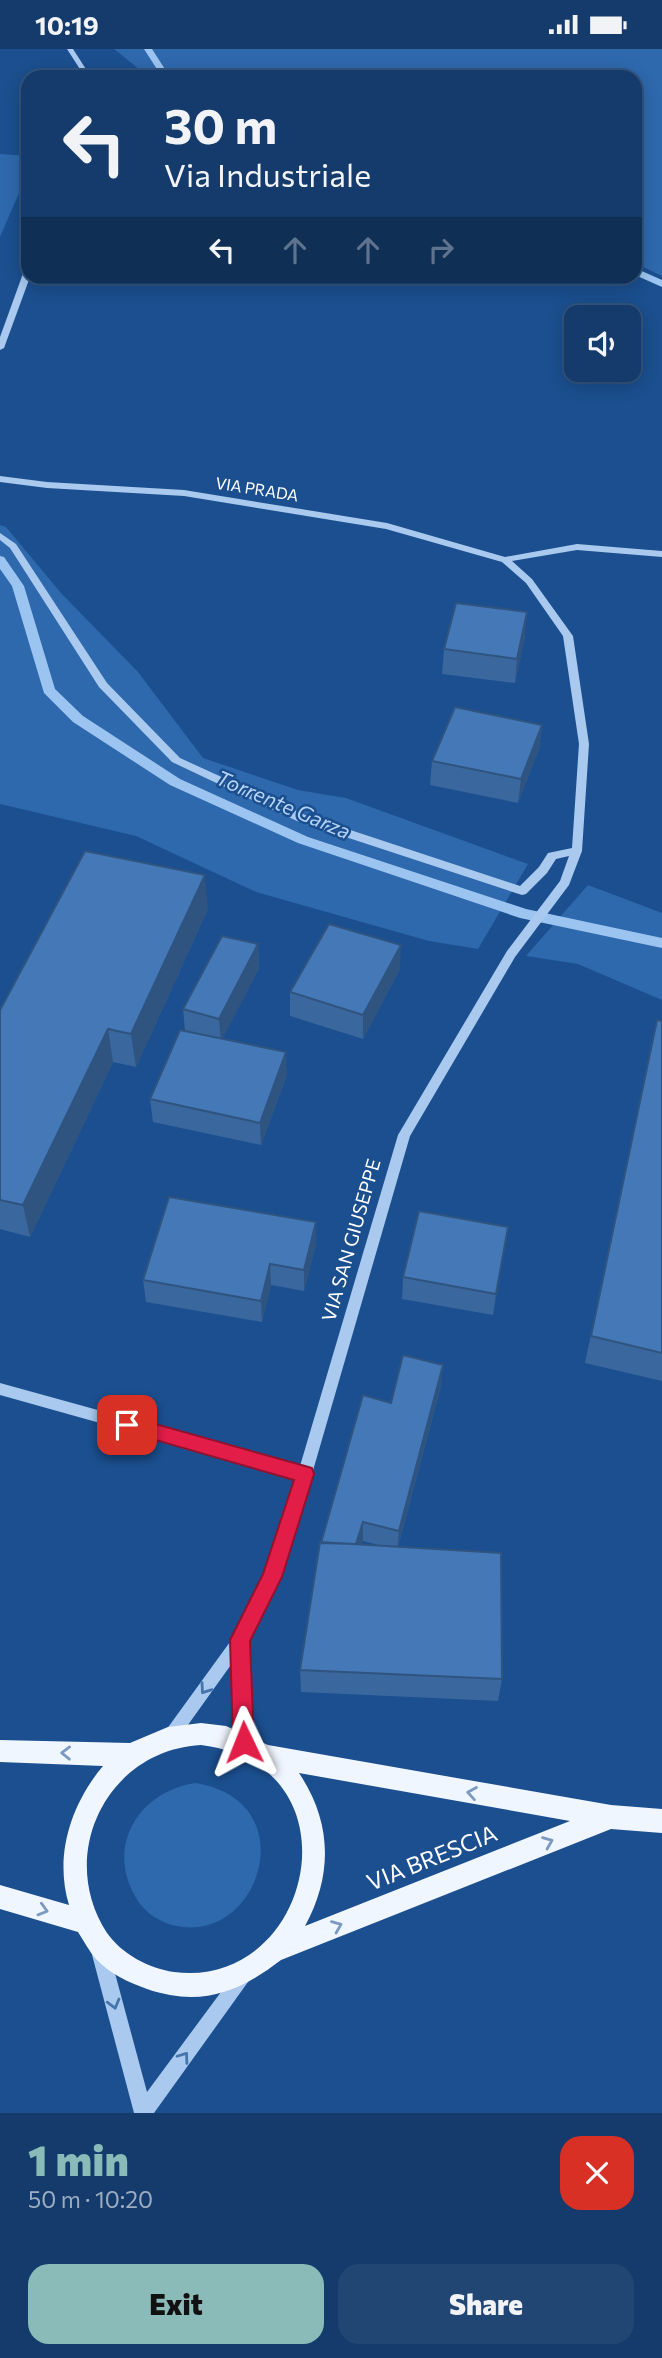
<!DOCTYPE html>
<html lang="en">
<head>
<meta charset="utf-8">
<style>
	body { margin:0; font-family:Commissioner,sans-serif; background:#214673; color:#f1f3f6; height:100vh; display:flex; flex-direction:column; font-size:26px; white-space:nowrap }
	* { box-sizing:border-box; margin:0 }
	p { font-size:23px; color:#9dadc1 }
	.icon { flex:none; width:38px; height:38px; fill:none; stroke:currentColor; stroke-width:2; stroke-linecap:round; stroke-linejoin:round }
	.map { position:relative; height:2064px; overflow:hidden }
	.details { display:flex; flex-direction:column; background:#143b6b; flex:1 }
	.details>* { flex:none }
	.top-card { position:absolute; left:21px; top:21px; width:621px; height:214px; border-radius:21px; box-shadow:0 4px 18px #0003,0 0 0 2px #33557e; background:#143b6b; color:#f1f3f6; overflow:hidden }
	.controls { position:absolute; left:564px; top:256px; display:grid; gap:14px }
	.controls a { display:grid; place-items:center; width:77px; height:77px; border-radius:14px; background:#143b6b; box-shadow:0 4px 18px #0003,0 0 0 2px #33557e; font-size:35px }
	.pin { position:absolute; display:grid; place-items:center; width:60px; height:60px; color:#fff; margin:-30px; border-radius:14px; box-shadow:0 4px 10px #0006 }
	.me { position:absolute; width:77px; margin:-38px; rotate:358deg; stroke-linejoin:round; filter:drop-shadow(0 0 5px #0008) }
	.turn { display:flex; align-items:center; gap:24px; height:147px; padding:0 28px; font-size:32px }
	.turn .icon { width:91px; height:91px; stroke-width:2.5 }
	.turn b { display:block; font-size:49px; line-height:60px }
	.lanes { display:flex; align-items:center; height:66px; padding:0 28px; background:#0003; justify-content:center; gap:35px; direction:ltr }
	.lanes .off { opacity:.35 }
	.round { display:grid; place-items:center; flex:none; width:74px; height:74px; border-radius:21px; background:#214673 }
	.head { display:flex; align-items:center; justify-content:space-between; height:119px; padding:0 28px }
	h1 { font-size:42px; font-weight:800; line-height:52px; color:#8bbbb9 }
	.primary-button { display:flex; gap:14px; margin-top:auto; padding:14px 28px }
	.primary-button a { flex:1; height:80px; border-radius:21px; background:#8bbbb9; color:#111; font-size:28px; font-weight:800; line-height:80px; text-align:center }
	.primary-button a+a { background:#214673; color:#f1f3f6 }
	.status { display:flex; justify-content:space-between; align-items:center; height:49px; padding:0 35px; background:#143b6b; direction:ltr }
	.status svg { height:19px; fill:currentColor }
	.map>svg:first-child { display:block }
	.green { fill:#2e69ad }
	.lines { fill:none; stroke-linecap:round; stroke-linejoin:round }
	.stream { fill:#9cc4f0; fill-rule:evenodd }
	.minor { fill:#a9c9ee; fill-rule:evenodd }
	.major { fill:#f0f6ff; fill-rule:evenodd }
	.wall { fill:#3a679d; fill-rule:evenodd }
	.shaded-wall { fill:#305480 }
	.building { fill:#4478b7; stroke:#305480; stroke-width:2 }
	.oneway { stroke:#4674ac }
	.oneway2 { stroke:#7b9ac1 }
	.route { fill:#e11d48; stroke:#92132f; stroke-width:2 }
	.labels { text-anchor:middle; stroke-width:5; stroke-linejoin:round; paint-order:stroke }
	.far-street-label { font-size:16px; fill:#fff; stroke:#1b4f8f }
	.street-label { font-size:19px; fill:#fff; stroke:#1b4f8f }
	.water-label { font-size:21px; font-style:italic; fill:#b5d3f5; stroke:#1b4f8f }
	.near-street-label { font-size:23px; fill:#fff; stroke:#1b4f8f }
</style>
</head>
<body>
<div class="status"><b>10:19</b><svg viewBox="0 0 49 12"><path d="M0 12V9h3v3zM5 12V6h3v6zM10 12V3h3v9zM15 12V0h3v12zM26 1h20v11H26zM47 4h2v5h-2z"/></svg></div>
<div class="map">
<svg width="662" height="2064" viewBox="0 0 662 2064">
	<rect width="100%" height="100%" fill="#1b4f8f"/>
	<path class="green" d="M114 0H662V227L635 214V28H149Z
		M0 105 28 107V123L0 188Z
		M0 476 6 478 61 544 138 623 203 709 298 741 346 749 528 815 478 900 429 892 256 843 136 787 0 755Z
		M588 836 662 864V951L578 915 526 907Z
		M195 1734C307 1751 260 1899 172 1876 158 1872 145 1863 138 1852 104 1800 137 1743 195 1734Z"/>
	<g class="lines">
		<path class="stream" d="M144 0H152L170 28H162Z
			M635 219 662 231V238L635 226Z
			M0 507 4 508 24 537 55 640 83 667 180 730 308 788 526 860 662 889V899L520 869 298 794 170 736 73 673 44 644 12 537 0 520Z"/>
		<path class="minor" d="M67 0H73L91 28H85Z
			M25 219H28L30 228 4 299 0 301V288Z
			M0 427 47 433 184 441 387 474 505 508 577 495 662 502V508L577 501 512 512 532 530 573 587 589 695 582 802 569 836 515 908 410 1087 312 1425 280 1529 248 1592 252 1693 250 1699 244 1701 238 1699 236 1693 233 1613 175 1694 169 1696 163 1694 161 1688 235 1586 265 1527 296 1429 0 1346V1334L300 1417 398 1086 507 902 560 832 569 807 556 810 547 824 526 845 522 846 297 772 172 713 99 638 10 499 0 491V484L16 495 107 634 180 709 305 766 520 837 539 818 548 804 572 799 579 695 563 587 526 534 502 513 386 480 184 447 47 439 0 433Z
			M100 1893 106 1896 109 1902 147 2043 238 1920 244 1917 250 1920 253 1926 154 2064H134L91 1902 94 1896Z"/>
		<path class="major" d="M201 1674 226 1677 268 1696 611 1756 662 1760V1784L611 1780 281 1911C238 1944 200 1958 147 1940 128 1933 110 1925 96 1910 89 1902 84 1892 78 1883L0 1860V1836L69 1856C54 1807 71 1755 103 1717L0 1713V1691L130 1694 168 1678ZM201 1696C363 1716 313 1941 174 1923 148 1919 122 1905 107 1884 56 1806 107 1701 201 1696ZM299 1724 570 1772 305 1877C333 1826 332 1773 299 1724Z"/>
	</g>
	<path class="wall" d="M525 587 515 634 442 625 444 600Z
		M542 676 539 700 518 754 430 736 432 712Z
		M208 860 136 1018 113 1013 30 1188 0 1180V961Z
		M258 895 259 919 222 990 287 1026 261 1096 153 1073 150 1050 185 982 183 960Z
		M400 920 363 990 290 967V943Z
		M657 971 662 972V1332L585 1314Z
		M508 1178 493 1266 402 1250 403 1228Z
		M316 1195 304 1242 271 1236 262 1273 146 1253 143 1231Z
		M441 1337 398 1498 502 1630 498 1652 301 1643 300 1621 321 1494 391 1354ZM363 1492 382 1497 361 1496Z"/>
	<path class="shaded-wall" d="M527 563 525 587 515 634 517 610Z
		M542 676 539 700 518 754 521 730Z
		M205 826 208 860 136 1018 131 985Z
		M258 895 259 919 221 993 219 970Z
		M401 896 400 920 363 990V966Z
		M108 980 113 1013 30 1188 23 1156Z
		M286 1003 287 1026 261 1096 260 1074Z
		M316 1173V1195L304 1242V1221Z
		M508 1178 505 1199 493 1266 496 1245Z
		M270 1215 271 1236 262 1273 261 1252Z
		M443 1316 441 1337 397 1501 399 1482Z
		M363 1473V1492L354 1519V1501Z"/>
	<path class="building" d="M456 554 527 563 517 610 444 600Z
		M455 658 542 676 521 730 432 712Z
		M85 802 205 826 131 985 108 980 23 1156 0 1151V961Z
		M329 875 401 896 363 966 290 943Z
		M222 887 258 895 219 970 183 960Z
		M657 971 662 972V1304L591 1287Z
		M180 981 286 1003 260 1074 150 1050Z
		M169 1148 316 1173 304 1221 270 1215 261 1252 143 1231Z
		M419 1162 508 1178 496 1245 403 1228Z
		M403 1306 443 1316 399 1482 363 1473 356 1495 321 1494 363 1346 391 1354Z
		M320 1493 501 1504 502 1630 300 1621Z"/>
	<defs><path id="oneway-chevron" d="M-2-3.5L2.5 0L-2 3.5" fill="none" stroke-width="1.6" stroke-linecap="round" stroke-linejoin="round" transform="scale(1.75)"/></defs>
	<g class="oneway">
		<use href="#oneway-chevron" transform="translate(205 1640) rotate(125)"/>
		<use href="#oneway-chevron" transform="translate(114 1955) rotate(75)"/>
		<use href="#oneway-chevron" transform="translate(184 2008) rotate(-54)"/>
	</g>
	<g class="oneway2">
		<use href="#oneway-chevron" transform="translate(66 1704) rotate(-179)"/>
		<use href="#oneway-chevron" transform="translate(472 1744) rotate(-170)"/>
		<use href="#oneway-chevron" transform="translate(548 1793) rotate(-22)"/>
		<use href="#oneway-chevron" transform="translate(43 1861) rotate(16)"/>
		<use href="#oneway-chevron" transform="translate(337 1877) rotate(-22)"/>
	</g>
	<path class="route" d="M127 1367 305 1417 312 1419 314 1425 282 1528 250 1592 254 1693 251 1700 244 1703 236 1700 233 1693 230 1591 263 1525 294 1431 121 1381 118 1376 121 1370Z"/>
	<g class="labels">
		<g class="far-street-label">
			<text transform="translate(257 440) rotate(9)" y="6">VIA PRADA</text>
		</g>
		<g class="street-label">
			<text transform="translate(351 1191) rotate(-74)" y="7">VIA SAN GIUSEPPE</text>
		</g>
		<g class="water-label">
			<text transform="translate(283 756) rotate(23)" y="7">Torrente Garza</text>
		</g>
		<g class="near-street-label">
			<text transform="translate(432 1809) rotate(-22)" y="8">VIA BRESCIA</text>
		</g>
	</g>
</svg>
<div class="controls">
<a><svg class="icon" aria-label="sound" viewBox="0 0 24 24"><path d="M4 9h4l5-4v14l-5-4H4zM17 9q2 3 0 6"/></svg></a>
</div>
<div class="pin" style="left:127px;top:1376px;background:#d93025"><svg class="icon" aria-label="arrive" viewBox="0 0 24 24"><path d="M6 21V4h12l-3 4 3 4H6"/></svg></div>
<svg class="me" style="left:244px;top:1693px" viewBox="-20 -20 40 40"><path d="M0-17L14 15 0 8-14 15z" fill="#e11d48" stroke="#fff" stroke-width="4"/></svg>
<div class="top-card">
<div class="turn"><svg class="icon" aria-label="left" viewBox="0 0 24 24"><path d="M17 20v-9H6M10 6l-5 5 5 5"/></svg><div><b>30 m</b>Via Industriale</div></div>
<div class="lanes"><svg class="icon" aria-label="left" viewBox="0 0 24 24"><path d="M17 20v-9H6M10 6l-5 5 5 5"/></svg><svg class="icon off" aria-label="ahead" viewBox="0 0 24 24"><path d="M12 20V5M6 11l6-6 6 6"/></svg><svg class="icon off" aria-label="ahead" viewBox="0 0 24 24"><path d="M12 20V5M6 11l6-6 6 6"/></svg><svg class="icon off" aria-label="right" viewBox="0 0 24 24"><path d="M7 20v-9h11M14 6l5 5-5 5"/></svg></div>
</div>
</div>
<section class="details">
<div class="head"><div><h1>1 min</h1><p>50 m · 10:20</p></div><a class="round" style="background:#d93025;color:#fff"><svg class="icon" aria-label="close" viewBox="0 0 24 24"><path d="M6 6l12 12M18 6L6 18"/></svg></a></div>
<div class="primary-button"><a>Exit</a><a>Share</a></div>
</section>
</body>
</html>
